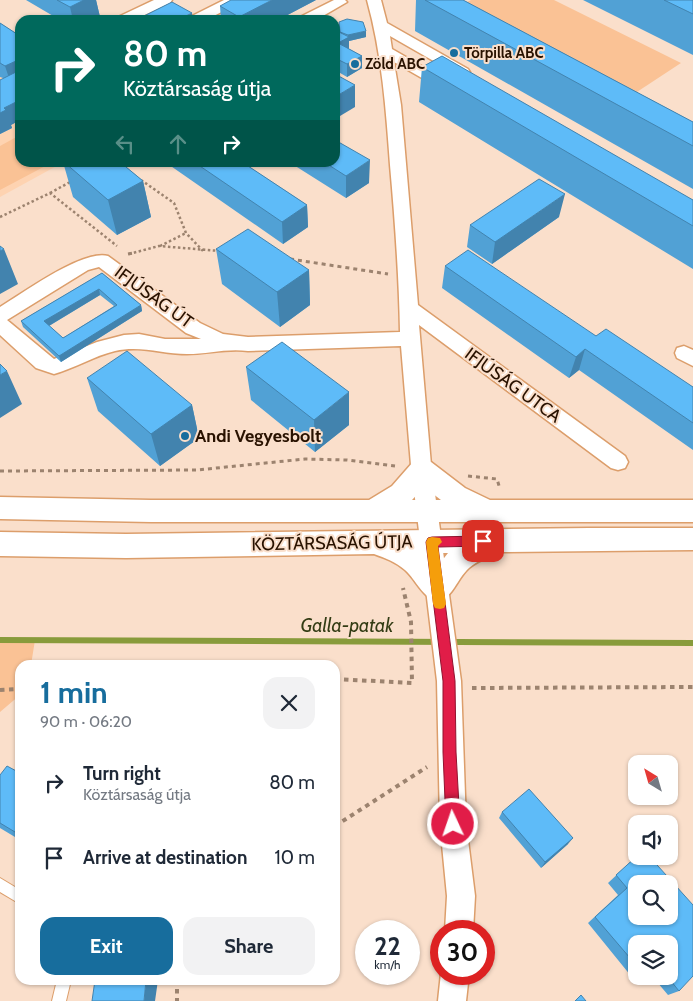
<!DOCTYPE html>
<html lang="en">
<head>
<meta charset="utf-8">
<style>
	body { margin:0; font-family:Cabin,sans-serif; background:#f2f2f3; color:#1f2937; height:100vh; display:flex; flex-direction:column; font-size:19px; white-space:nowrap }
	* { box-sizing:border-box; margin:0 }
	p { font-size:16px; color:#747a83 }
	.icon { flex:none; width:28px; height:28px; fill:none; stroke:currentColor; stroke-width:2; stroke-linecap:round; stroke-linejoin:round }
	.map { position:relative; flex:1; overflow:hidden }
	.sheet { position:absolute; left:15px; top:660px; width:325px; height:325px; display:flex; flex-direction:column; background:#fff; border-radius:15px; box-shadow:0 1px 4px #0004 }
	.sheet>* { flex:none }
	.top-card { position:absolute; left:15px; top:15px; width:325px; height:152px; border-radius:15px; box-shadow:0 1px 4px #0004; background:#00695c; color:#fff; overflow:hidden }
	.needle { width:32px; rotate:323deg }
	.tools { position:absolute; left:628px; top:755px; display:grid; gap:10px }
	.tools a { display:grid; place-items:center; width:50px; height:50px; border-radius:10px; background:#fff; box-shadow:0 1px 4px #0004; font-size:25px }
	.speed { position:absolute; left:355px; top:920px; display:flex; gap:10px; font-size:25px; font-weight:700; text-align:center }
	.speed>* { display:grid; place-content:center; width:65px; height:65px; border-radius:50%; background:#fff; box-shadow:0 1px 4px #0004; line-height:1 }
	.speed small { font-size:12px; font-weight:400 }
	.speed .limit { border:8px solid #d22; background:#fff; color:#111 }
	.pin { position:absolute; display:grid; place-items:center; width:42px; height:42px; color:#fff; margin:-21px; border-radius:10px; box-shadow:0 2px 8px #0006 }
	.me { position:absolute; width:55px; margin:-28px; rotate:357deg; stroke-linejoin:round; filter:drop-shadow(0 0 4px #0008) }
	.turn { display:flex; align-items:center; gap:18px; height:105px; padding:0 25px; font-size:22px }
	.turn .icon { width:65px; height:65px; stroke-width:2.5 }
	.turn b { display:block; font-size:35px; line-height:42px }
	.lanes { display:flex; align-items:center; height:48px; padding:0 25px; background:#0003; justify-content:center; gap:25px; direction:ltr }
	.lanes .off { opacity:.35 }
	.round { display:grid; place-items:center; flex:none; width:52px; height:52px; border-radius:15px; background:#f2f2f3 }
	.head { display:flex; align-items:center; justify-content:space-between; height:85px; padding:0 25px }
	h1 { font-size:30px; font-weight:800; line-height:38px; color:#176d9d }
	.action { display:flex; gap:10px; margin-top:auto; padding:10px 25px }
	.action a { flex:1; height:58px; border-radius:15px; background:#176d9d; color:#fff; font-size:20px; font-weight:800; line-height:58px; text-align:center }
	.action a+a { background:#f2f2f3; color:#1f2937 }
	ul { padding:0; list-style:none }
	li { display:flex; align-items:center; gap:15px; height:75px; padding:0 25px }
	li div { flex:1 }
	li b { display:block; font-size:19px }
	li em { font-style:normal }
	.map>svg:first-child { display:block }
	.built { fill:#fed3b1 }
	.green { fill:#fac295 }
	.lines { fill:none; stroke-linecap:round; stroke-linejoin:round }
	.stream { fill:#889b3b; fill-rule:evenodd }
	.service-casing { stroke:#dc9e6b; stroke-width:2 }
	.minor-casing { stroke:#dc9e6b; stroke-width:3 }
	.tertiary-casing { stroke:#dc9e6b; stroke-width:3 }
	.path-far2 { stroke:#9c836f; stroke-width:2.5; stroke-dasharray:2.5 2.5; stroke-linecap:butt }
	.path-far1 { stroke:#9c836f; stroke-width:3; stroke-dasharray:4 4; stroke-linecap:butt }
	.path { stroke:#9c836f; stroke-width:4; stroke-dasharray:4.5 4.5; stroke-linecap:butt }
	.service { fill:#fff; fill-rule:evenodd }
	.minor { fill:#fff; fill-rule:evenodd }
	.tertiary { fill:#fff; fill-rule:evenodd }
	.wall { fill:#51a1d5; fill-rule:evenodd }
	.shaded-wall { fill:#4283ae }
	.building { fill:#5ebbf8; stroke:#4283ae; fill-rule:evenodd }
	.route { fill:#e11d48; stroke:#92132f }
	.slow { fill:#f59e0b }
	.poi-dot { fill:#176d9d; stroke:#fadfcb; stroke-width:2 }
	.labels { text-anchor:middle; stroke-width:4; stroke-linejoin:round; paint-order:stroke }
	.far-poi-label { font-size:15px; font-weight:bold; fill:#291200; stroke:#fadfcb; text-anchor:start }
	.street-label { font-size:18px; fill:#291200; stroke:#fadfcb }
	.poi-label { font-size:18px; font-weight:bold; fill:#291200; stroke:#fadfcb; text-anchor:start }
	.water-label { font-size:19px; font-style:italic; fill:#333c14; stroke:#fadfcb }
</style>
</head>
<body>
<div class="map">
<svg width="693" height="1001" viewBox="0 0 693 1001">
	<rect width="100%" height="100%" fill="#fadfcb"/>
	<path class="built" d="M0 33 20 45V162L62 163 0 197Z"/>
	<path class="green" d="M471 0H554L681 63 611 109 442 15Z
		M20 135V162L51 163 0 190V146Z
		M0 640H35L31 665H20V695L0 712Z"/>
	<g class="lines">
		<path class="stream" d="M0 637 693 640V646L0 643Z"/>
		<g class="service-casing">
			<path id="service" d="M0 878 20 890V904L0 892Z
				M57 980H71L66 1001H52Z"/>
		</g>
		<g class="minor-casing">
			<path id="minor" d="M154 0H172L170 3 134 20H116L118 17Z
				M224 0H241L239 3 206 20 190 19 192 16Z
				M334 0H345L347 2 316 20H298L300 17Z
				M367 0H381L387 23 468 69 470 72 468 75H458L390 36 392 49 451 83 453 86 451 89H441L394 62 401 105 418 305 625 456 628 462 625 468 618 470 611 468 419 325 431 465 461 681 466 824 475 896 473 931H445L447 896 440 824 437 681 411 465 401 346 248 351C227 348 208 354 187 354 162 354 140 345 115 351 94 356 75 368 54 374L36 368 0 335V307C23 293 83 249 108 256L200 323 223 334 248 337 400 332C399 277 395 221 390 165 386 110 382 54 367 0ZM99 267 186 333 201 339H165L139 334 124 335 97 342 54 359 7 320 88 270Z
				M684 346 693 350V366L677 358 675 353 677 348Z
				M441 973 469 974 466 1001H438Z"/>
		</g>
		<g class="tertiary-casing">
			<path id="tertiary" d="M422 459 431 462 465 488 490 500H693V522H151L0 519V497L151 500H369L392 486 413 462ZM424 487 441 500H412Z
				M589 528H693V550L500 552C489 557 478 560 469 568 456 580 454 596 438 602 422 597 417 581 405 570 396 562 385 558 374 554L126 558 0 556V532L126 534ZM424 553H448L437 567Z"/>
		</g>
		<path class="path-far2" d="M141 180 174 203 186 233 203 251
			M50 193 72 181
			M0 217 50 193 117 246
			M160 246 186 233
			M129 254 159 246 220 251"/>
		<path class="path-far1" d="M128 254 134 253
			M290 259 388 274
			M0 471 197 470 305 459 347 460 395 466
			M468 476 497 479 500 489"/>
		<path class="path" d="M335 679 412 683 411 622 403 588
			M472 688 693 687
			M0 690 20 689
			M335 826 427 767
			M177 980V1001"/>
		<use href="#service" class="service"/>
		<use href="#minor" class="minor"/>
		<use href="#tertiary" class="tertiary"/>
	</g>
	<path class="wall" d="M26 0H96L100 17 93 20H60Z
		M316 0 278 20H221L220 6Z
		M416 0H463L693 122V189L415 31Z
		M583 0H693V55Z
		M339 22 366 37 349 41V49L362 56V68L347 77 335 70V30L339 32Z
		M0 23 20 36V120L11 125 12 128 0 134 3 78 0 77Z
		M422 67 693 200V269L419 102Z
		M63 162H120L143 181 151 217 117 235 73 197Z
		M165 162H242L307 205 308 227 283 244Z
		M289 162H335L369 183 346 198Z
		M559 217 492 264 467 247 470 225Z
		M216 249 309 270 310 305 280 327 222 284Z
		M445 266 596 336 693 387V450L579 370 569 378 442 288Z
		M102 273 141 305 142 311 61 362 23 327 21 321ZM100 295 114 306 63 338 49 326Z
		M246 367 349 425 315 452 251 400Z
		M87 378 192 405 199 438 160 466 98 411Z
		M20 773V840L0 828V775Z
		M502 812 568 844 541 868 499 818Z
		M637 856 679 991 668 995 652 976H669L636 944V973L631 976 588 923 618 895 608 883Z"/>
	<path class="shaded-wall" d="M84 0H96L100 17 93 20H73L70 7Z
		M272 0H316L278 20H239V17Z
		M192 13 193 20H178Z
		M366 31V37L349 41V49L338 43 348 37V35Z
		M362 56V68L347 77V64Z
		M16 61 20 74 11 84 5 66Z
		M355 85V107L335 119V97Z
		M20 100V120L11 125 12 128 0 134V113L4 108Z
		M370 160 369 183 346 198V176Z
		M143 181 151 217 117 235 108 200Z
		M565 194 559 217 492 264 495 242Z
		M307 205 308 227 283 244 282 222Z
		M4 249 18 284 0 294V251Z
		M309 270 310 305 280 327 277 292Z
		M99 289 100 295 47 327 44 321Z
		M141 305 142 311 61 362 59 356Z
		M585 349 579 370 569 378 576 357Z
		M7 371 22 404 0 418V375Z
		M349 392V425L315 452 314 420Z
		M192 405 199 438 160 466 151 434Z
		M573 838 568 844 541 868 545 862Z
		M146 980H158L155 1001H144Z"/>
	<path class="building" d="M57 0H84L70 7Z
		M231 0H272L239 17 220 6Z
		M425 0H463L693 122V146Z
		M664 0H693V14Z
		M172 2 192 13 178 20H136Z
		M347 19 363 22 366 31 348 35 340 32 339 22Z
		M0 23 20 36V64L16 61 5 66 0 63Z
		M335 30 349 37 338 43 362 56 347 64 335 58Z
		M442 56 693 200V226L422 67Z
		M20 70V100L4 108 6 110 0 113V80Z
		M335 74 355 85 335 97Z
		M335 140 370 160 346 176 324 162H335Z
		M64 162H120L143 181 108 200Z
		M194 162H242L307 205 282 222Z
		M539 179 565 194 495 242 470 225Z
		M248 229 309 270 277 292 216 249Z
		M0 246 4 249 0 251Z
		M468 250 596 336 606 329 693 387V423L585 349 576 357 445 266Z
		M102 273 141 305 59 356 21 321ZM99 289 117 305 63 338 44 321Z
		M282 342 349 392 314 420 246 367Z
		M127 351 192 405 151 434 87 378Z
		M0 364 7 371 0 375Z
		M7 766 20 773V835L0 823V775Z
		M529 789 573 838 545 862 502 812Z
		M637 856H649L693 905V976L679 991 667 976H669V944H636V965L595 917 627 888 616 875ZM636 884H669V916H636Z
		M95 980H146L144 1001H92Z
		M581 995 586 1001H575Z"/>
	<path class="route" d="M483 536 487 537 489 541 487 544 483 546 438 547 455 681 456 752 460 824 458 829 453 831 448 829 446 824 443 752V681L426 542 428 538 432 537Z"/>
	<path class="slow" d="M432 537 440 538 442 542 438 546 446 604 444 608 440 609 435 608 433 604 426 542 428 538Z"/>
	<g class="poi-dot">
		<circle cx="454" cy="53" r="5"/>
		<circle cx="355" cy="64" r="5"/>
		<circle cx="185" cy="436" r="5"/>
	</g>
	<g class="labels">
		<g class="far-poi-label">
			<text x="464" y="58">Törpilla ABC</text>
			<text x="365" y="69">Zöld ABC</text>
		</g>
		<g class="street-label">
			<text transform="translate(154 297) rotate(36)" y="6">IFJÚSÁG ÚT</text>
			<text transform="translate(513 385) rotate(36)" y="6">IFJÚSÁG UTCA</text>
			<text transform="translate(332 543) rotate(-1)" y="6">KÖZTÁRSASÁG ÚTJA</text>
		</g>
		<g class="poi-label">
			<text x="195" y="442">Andi Vegyesbolt</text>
		</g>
		<g class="water-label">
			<text x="347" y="632">Galla-patak</text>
		</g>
	</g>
</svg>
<div class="tools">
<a><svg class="needle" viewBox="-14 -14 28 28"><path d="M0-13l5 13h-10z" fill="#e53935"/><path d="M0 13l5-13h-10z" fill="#747a83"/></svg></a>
<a><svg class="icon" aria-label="sound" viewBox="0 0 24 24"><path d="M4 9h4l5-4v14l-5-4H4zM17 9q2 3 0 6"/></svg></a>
<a><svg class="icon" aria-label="search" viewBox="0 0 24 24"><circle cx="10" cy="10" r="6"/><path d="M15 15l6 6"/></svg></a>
<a><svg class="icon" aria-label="layers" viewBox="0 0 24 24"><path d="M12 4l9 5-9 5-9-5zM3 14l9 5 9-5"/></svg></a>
</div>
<div class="speed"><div>22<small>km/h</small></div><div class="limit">30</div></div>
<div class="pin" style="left:483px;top:541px;background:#d93025"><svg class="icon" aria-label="arrive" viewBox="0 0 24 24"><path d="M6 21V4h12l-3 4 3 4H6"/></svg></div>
<svg class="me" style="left:453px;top:824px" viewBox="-20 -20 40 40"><circle r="17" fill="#e11d48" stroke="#fff" stroke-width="3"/><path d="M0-11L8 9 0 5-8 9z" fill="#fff"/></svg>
<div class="top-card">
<div class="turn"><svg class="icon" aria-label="right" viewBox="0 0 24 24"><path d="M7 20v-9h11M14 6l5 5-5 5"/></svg><div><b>80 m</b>Köztársaság útja</div></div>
<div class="lanes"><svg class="icon off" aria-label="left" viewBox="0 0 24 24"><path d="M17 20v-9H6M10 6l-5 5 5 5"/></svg><svg class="icon off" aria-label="ahead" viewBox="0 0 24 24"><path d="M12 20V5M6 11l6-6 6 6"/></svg><svg class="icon" aria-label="right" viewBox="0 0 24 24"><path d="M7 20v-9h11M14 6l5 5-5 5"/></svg></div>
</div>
<section class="sheet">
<div class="head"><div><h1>1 min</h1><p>90 m · 06:20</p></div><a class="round"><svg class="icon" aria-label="close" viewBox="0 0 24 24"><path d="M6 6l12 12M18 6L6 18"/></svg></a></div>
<ul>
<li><svg class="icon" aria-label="right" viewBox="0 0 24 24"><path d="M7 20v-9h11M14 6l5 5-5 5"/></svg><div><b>Turn right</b><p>Köztársaság útja</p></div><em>80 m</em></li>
<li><svg class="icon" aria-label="arrive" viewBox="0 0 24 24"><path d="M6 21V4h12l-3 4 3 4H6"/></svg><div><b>Arrive at destination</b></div><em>10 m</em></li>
</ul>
<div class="action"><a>Exit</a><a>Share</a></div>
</section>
</div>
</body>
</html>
